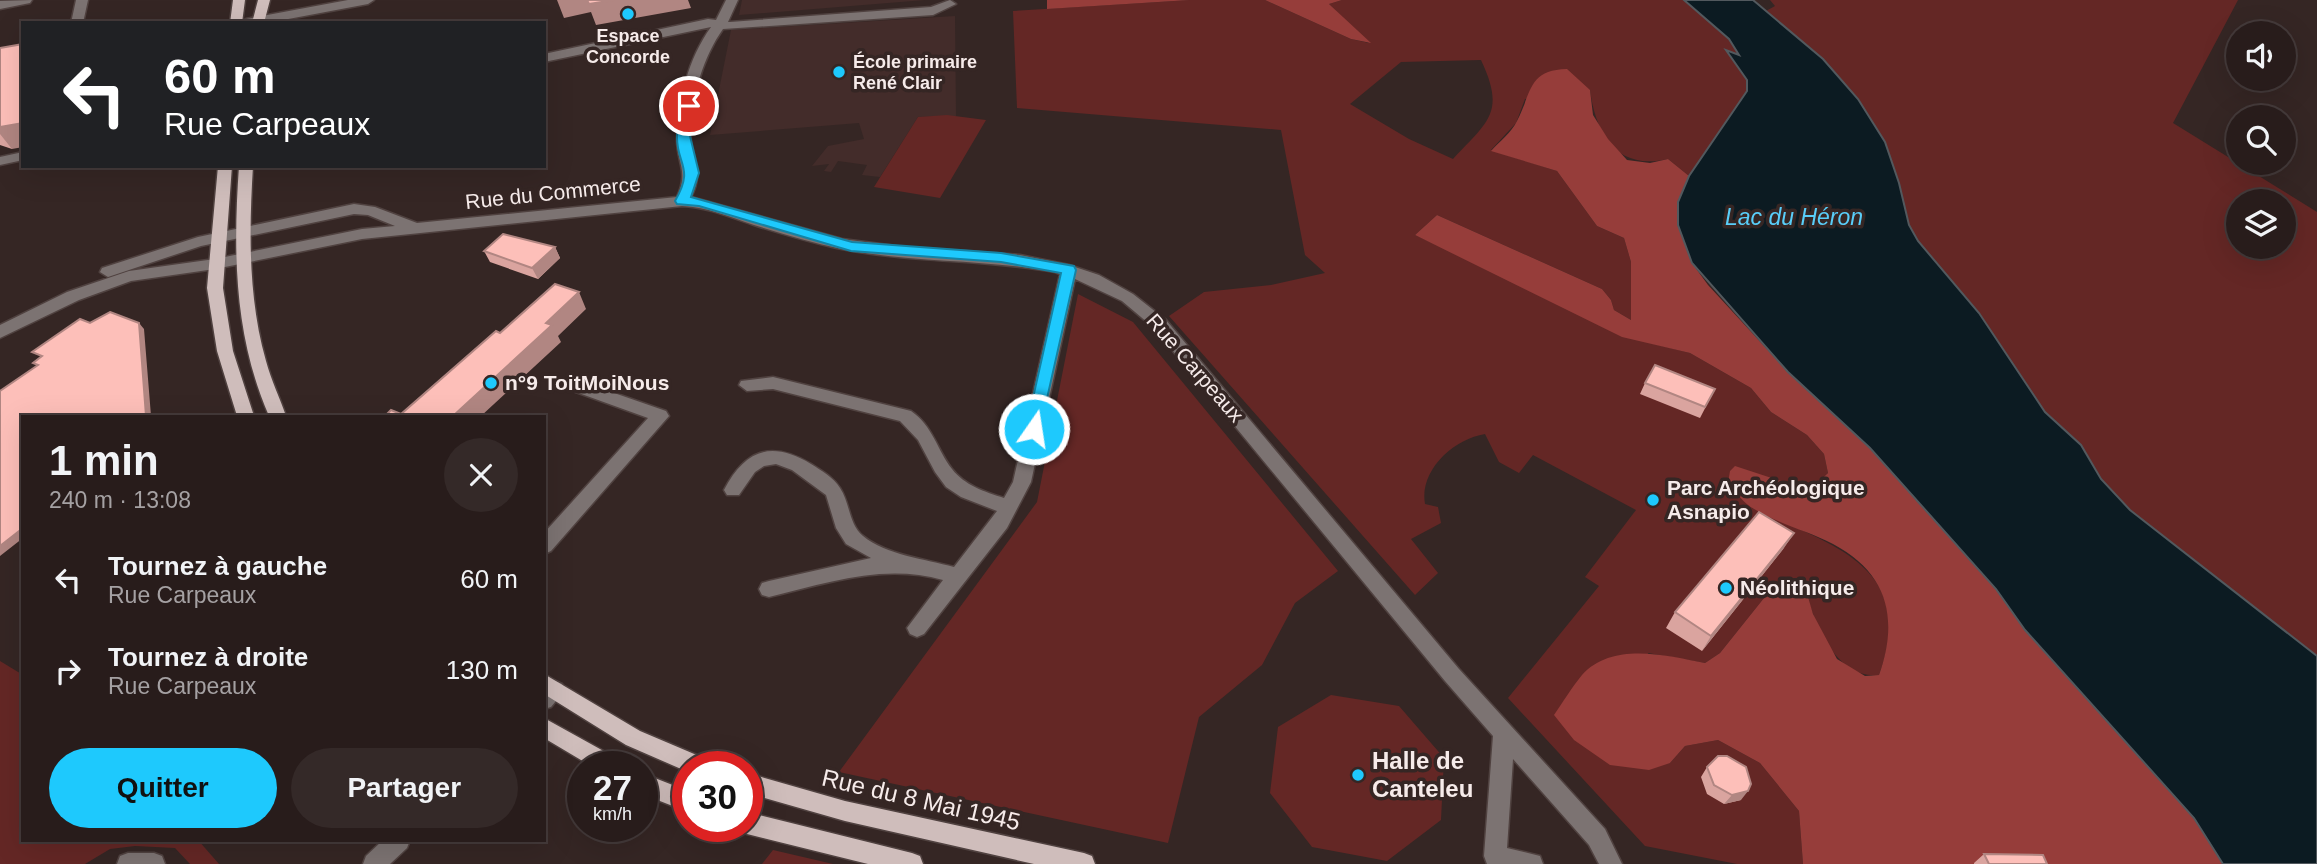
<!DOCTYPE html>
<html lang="fr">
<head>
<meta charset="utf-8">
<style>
	body { margin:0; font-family:Helvetica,sans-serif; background:#342928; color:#f1f3f6; height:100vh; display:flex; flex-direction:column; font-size:26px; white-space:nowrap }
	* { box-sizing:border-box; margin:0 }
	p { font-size:23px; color:#a5a1a3 }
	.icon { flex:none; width:38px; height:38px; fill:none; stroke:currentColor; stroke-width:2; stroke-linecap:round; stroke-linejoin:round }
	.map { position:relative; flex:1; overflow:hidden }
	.panel { position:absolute; left:21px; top:415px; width:525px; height:427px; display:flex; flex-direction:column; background:#281c1b; border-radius:0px; box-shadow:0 7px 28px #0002,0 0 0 2px #443a3a }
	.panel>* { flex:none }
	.hud { position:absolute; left:21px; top:21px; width:525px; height:147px; border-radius:0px; box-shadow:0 7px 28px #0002,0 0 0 2px #443a3a; background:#202124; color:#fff; overflow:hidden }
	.tools { position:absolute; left:2226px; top:21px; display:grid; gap:14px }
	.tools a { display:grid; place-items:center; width:70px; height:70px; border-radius:50%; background:#281c1b; box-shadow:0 7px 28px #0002,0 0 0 2px #443a3a; font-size:35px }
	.speed { position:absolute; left:567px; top:751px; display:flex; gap:14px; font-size:35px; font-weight:700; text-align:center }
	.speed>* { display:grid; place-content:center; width:91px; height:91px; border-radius:50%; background:#281c1b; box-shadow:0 7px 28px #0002,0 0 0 2px #443a3a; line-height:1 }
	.speed small { font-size:18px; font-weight:400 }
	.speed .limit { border:10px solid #d22; background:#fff; color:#111 }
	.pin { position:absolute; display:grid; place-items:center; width:60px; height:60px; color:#fff; margin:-30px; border:4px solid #fff; border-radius:50%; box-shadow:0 2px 7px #0007 }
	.me { position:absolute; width:77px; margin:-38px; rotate:13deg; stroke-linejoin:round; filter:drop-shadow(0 0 5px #0008) }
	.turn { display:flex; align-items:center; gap:24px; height:147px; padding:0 28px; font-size:32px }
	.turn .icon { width:91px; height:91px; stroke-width:2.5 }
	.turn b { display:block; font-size:49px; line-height:60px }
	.round { display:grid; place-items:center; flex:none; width:74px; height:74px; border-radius:37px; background:#342928 }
	.overview { display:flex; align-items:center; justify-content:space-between; height:119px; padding:0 28px }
	h1 { font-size:42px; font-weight:600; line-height:52px }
	.primary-button { display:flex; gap:14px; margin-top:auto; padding:14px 28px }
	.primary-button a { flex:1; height:80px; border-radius:42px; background:#1ec9fd; color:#111; font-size:28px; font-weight:600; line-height:80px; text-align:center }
	.primary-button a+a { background:#342928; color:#f1f3f6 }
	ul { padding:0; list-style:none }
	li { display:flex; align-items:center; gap:21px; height:91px; padding:0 28px }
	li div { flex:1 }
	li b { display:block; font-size:26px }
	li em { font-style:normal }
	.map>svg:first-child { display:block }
	.built { fill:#432c2a }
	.green { fill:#642725; fill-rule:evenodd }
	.forest { fill:#963d3a }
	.water { fill:#0c1b22; stroke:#52595e; stroke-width:2 }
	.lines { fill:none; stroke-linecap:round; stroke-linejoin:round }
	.minor-casing { stroke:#504240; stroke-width:3 }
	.major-casing { stroke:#504240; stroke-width:3 }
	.minor { fill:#7c7372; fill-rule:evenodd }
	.major { fill:#cfbdbb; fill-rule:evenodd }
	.wall { fill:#daa49f }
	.shaded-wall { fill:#b18682 }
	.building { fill:#fdbfb9; stroke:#b18682; stroke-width:2 }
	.route { fill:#1ec9fd; stroke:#1483a4; stroke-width:2 }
	.poi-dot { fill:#1ec9fd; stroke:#352624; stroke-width:2.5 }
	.labels { text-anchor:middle; stroke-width:7; stroke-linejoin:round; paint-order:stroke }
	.far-poi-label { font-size:18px; font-weight:bold; fill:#f6ebea; stroke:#352624 }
	.street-label { font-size:21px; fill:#f6ebea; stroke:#352624 }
	.poi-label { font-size:21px; font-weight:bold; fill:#f6ebea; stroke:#352624; text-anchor:start }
	.water-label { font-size:23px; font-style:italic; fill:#59cef9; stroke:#352624 }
	.near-poi-label { font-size:24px; font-weight:bold; fill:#f6ebea; stroke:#352624; text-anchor:start }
	.near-street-label { font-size:24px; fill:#f6ebea; stroke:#352624 }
</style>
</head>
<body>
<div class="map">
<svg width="2317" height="864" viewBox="0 0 2317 864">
	<rect width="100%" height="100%" fill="#352624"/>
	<path class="built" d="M742 0H925L739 15Z
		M955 16 956 116 918 117 880 177 862 175 867 165 838 161 831 172 824 171 829 164 812 166 828 146 864 139 859 123 710 135 731 30Z"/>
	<path class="green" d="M1190 0H1265L1351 39 1369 43 1329 4 1342 0H1684L1729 39 1740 56 1727 52 1747 80V91L1689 176 1668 159C1617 171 1596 135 1590 90L1525 99 1516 123 1491 150 1557 171 1597 226 1624 238 1631 262V320L1614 310 1611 300 1602 289 1437 215 1415 235 1650 343 1690 353 1751 388 1771 412 1807 435 1824 454 1828 473 1813 487 1789 486 1773 479 1752 508C1831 545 1919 565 1879 675 1838 679 1818 630 1807 597L1776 583 1720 653 1705 663 1648 653 1670 763 1685 746 1718 740 1760 763 1799 811 1803 864H1737L1645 846 1508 698 1599 586 1585 577 1636 510 1533 455 1519 473 1499 462 1485 434C1453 439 1419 471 1425 504L1438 507 1441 523 1411 539 1438 573 1415 595 1169 316 1204 292 1271 285 1325 273 1305 255 1281 130 1017 108 1013 11ZM1481 60C1506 113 1488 121 1453 159L1409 139 1350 104 1401 62Z
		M1770 0H2238L2173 123 2317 212V656L2130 510 2101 479 2081 445 2045 412 1979 313 1918 241 1909 225 1899 183 1885 142 1858 99 1823 59 1766 11 1775 6ZM2238 201H2284V247H2238Z
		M947 115 986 120 940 198 874 187 918 117Z
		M1078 294 1133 322 1338 571 1295 603 1262 665 1199 717 1168 843 839 772 1037 502Z
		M0 661 23 675V840H198L219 864H190L175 848 135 846 110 849 85 864H0Z
		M1331 695 1399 706 1444 758 1441 820 1387 861 1312 847 1270 793 1278 727Z
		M773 850 833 864H762Z"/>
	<path class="forest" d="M1047 0H1190L1047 9Z
		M1265 0H1342L1329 4 1371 43 1351 39Z
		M1567 69 1590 90 1593 115 1608 139 1627 160 1650 163 1668 159 1689 176 1678 202 1692 263 1708 285 1788 372 1870 448 1996 589 2025 630 2194 818 2223 864H1803L1799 811 1760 763 1718 740 1685 746 1670 763 1649 770 1610 765 1574 740 1554 715C1563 702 1572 687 1582 675 1613 641 1667 656 1705 663L1720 653 1776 583 1791 582 1808 597 1813 614 1837 659 1865 676 1879 675C1899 619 1888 573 1833 544 1808 531 1779 524 1754 509 1744 504 1736 492 1728 483L1730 471 1735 466 1802 488 1813 487 1828 473 1824 454 1807 435 1771 412 1751 388 1690 353 1622 337 1415 235 1437 215 1602 289 1611 300 1614 310 1631 320V262L1624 238 1597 226 1557 171 1491 151C1499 142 1512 132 1517 121 1532 92 1528 70 1567 69Z"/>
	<path class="water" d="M1684 0H1753L1823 59 1858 99 1885 142 1899 183 1909 225 1918 241 1979 313 2045 412 2081 445 2101 479 2130 510 2317 656V864H2223L2194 818 2025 630 1996 589 1870 448 1788 372 1692 263 1678 225V202L1689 176 1747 91V80L1726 50 1739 55 1729 39Z"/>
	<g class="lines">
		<g class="minor-casing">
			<path id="minor" d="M32 0 30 3 0 9V1Z
				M76 0H88L83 23H71Z
				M348 0H374L368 4 267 23H240L246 19Z
				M726 0H738L728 22H730L931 7 950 0 956 4 933 15 723 29C702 58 688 107 691 144 694 167 703 173 691 197L842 239 903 247 1020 255 1069 265 1099 275 1133 294 1166 320 1459 669 1605 829 1622 864H1599L1589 845 1513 759 1507 848 1540 856 1543 864H1487L1484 856 1493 736 1445 681 1154 328 1122 301 1075 279 1031 482 1007 528 924 634 917 637 910 634 907 628 943 580C884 563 827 583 769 597L762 595 759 589 762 583 769 581 871 558 846 544 836 528 826 495 792 470 776 464 764 466 755 472 739 495H727L724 490C745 450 771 440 811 464 822 471 833 477 840 488 850 503 849 525 863 536 886 555 925 559 954 567L997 511 961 497 946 487 935 472 918 440 900 421 773 389 747 391 739 385 741 381 773 377 911 411C933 426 937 450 952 469 964 485 985 492 1004 498L1013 482 1060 274 1055 272C985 259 912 263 842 249 812 243 783 234 754 225 730 217 707 207 682 206L362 239 215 269 131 281 79 300 0 338V325L67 292 129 271 215 259 362 229 395 226 368 215 354 214 201 246 108 277 100 272 102 268 198 237 354 204 375 207 417 223 677 197C689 171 677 164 677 139 678 100 688 59 711 27L544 62V54L708 19 716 20Z
				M23 152V160L0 165V157Z
				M568 377 666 411 669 416 551 551 544 554V533L648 418 562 387 560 383Z
				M555 681 562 684 565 690 551 707 544 709V687Z
				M383 840H410L407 848 390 864H363L366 856Z
				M128 853H154L162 856 165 864H117L120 856Z"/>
		</g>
		<g class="major-casing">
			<path id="major" d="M233 0H245L242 23H230Z
				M258 0H270L264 23H252Z
				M218 166H232L223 288 233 351 254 416H237L217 351 207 288Z
				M239 166H253C249 231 248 298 266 361 271 380 280 398 286 416H269C234 336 233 252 239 166Z
				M544 674 640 731 706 759 709 766H688V772L626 745 544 694Z
				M544 718 618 759 621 766H591L544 738Z
				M642 773 688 791V812L642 794Z
				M747 773 845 801 1084 853 1092 856 1095 864H1034L845 821 747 793Z
				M747 812 912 853 920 856 923 864H868L747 834 739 831 737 826H747Z"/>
		</g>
		<use href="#minor" class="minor"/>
		<use href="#major" class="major"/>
	</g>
	<path class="wall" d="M0 48 12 149 0 145Z
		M555 247 560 258 538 279 490 262 484 251Z
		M1645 383 1715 389 1700 418 1640 394Z
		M1784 548 1702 651 1666 628 1675 612Z
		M1707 767 1741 800 1724 804 1707 794 1701 777Z
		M1984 854 2047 864H1974V863Z"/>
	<path class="shaded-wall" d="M557 0H688L691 8 596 25 591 12 564 18Z
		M23 123V147L12 149 0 134V127Z
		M555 247 560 258 538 279 532 268Z
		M579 292 586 309 558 336 561 342 481 416H453L546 323Z
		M139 323 144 329 151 416H146Z
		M23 528V538L0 556V546Z
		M1794 533 1784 548 1702 651 1711 636Z
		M1748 791 1741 800 1724 804 1732 795Z"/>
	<path class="building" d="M587 0H614L589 4Z
		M23 44V123L0 127V48Z
		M503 234 555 247 532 268 484 251Z
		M555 284 579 292 546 323 552 325 453 416H385L391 410 401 414 496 331 500 333Z
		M110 312 139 323 146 416H23V528L0 546V391L38 365 33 363 42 356 32 352 80 319 90 323Z
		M1655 365 1715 389 1705 407 1645 383Z
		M1759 512 1794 533 1711 636 1675 612Z
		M1718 756H1727L1746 767 1751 784 1748 791 1732 795 1714 785 1707 767Z
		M1984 854 2043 855 2047 864H1989Z"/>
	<path class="route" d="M689 102 695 106 690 136 699 173 691 197 852 242 1001 253 1074 266 1076 270 1039 434 1034 435 1026 429 1061 273 1001 262 851 251 699 206 677 204 675 201C695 167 676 165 677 135 678 125 681 115 683 106Z"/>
	<g class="poi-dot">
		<circle cx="628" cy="14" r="7"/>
		<circle cx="839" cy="72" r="7"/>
		<circle cx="491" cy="383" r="7"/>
		<circle cx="1653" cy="500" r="7"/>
		<circle cx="1726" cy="588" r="7"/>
		<circle cx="1358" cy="775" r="7"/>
	</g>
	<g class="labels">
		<g class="far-poi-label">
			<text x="628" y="42">Espace<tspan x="628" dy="21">Concorde</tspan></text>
			<text x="853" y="68" text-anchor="start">École primaire<tspan x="853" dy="21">René Clair</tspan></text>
		</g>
		<g class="street-label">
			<text transform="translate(553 193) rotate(-6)" y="7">Rue du Commerce</text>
			<text transform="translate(1195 368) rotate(49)" y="7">Rue Carpeaux</text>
		</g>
		<g class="poi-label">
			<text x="505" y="390">n°9 ToitMoiNous</text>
			<text x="1667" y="495">Parc Archéologique<tspan x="1667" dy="24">Asnapio</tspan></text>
			<text x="1740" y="595">Néolithique</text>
		</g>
		<g class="water-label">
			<text x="1794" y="225">Lac du Héron</text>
		</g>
		<g class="near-poi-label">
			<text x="1372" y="769">Halle de<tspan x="1372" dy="28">Canteleu</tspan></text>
		</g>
		<g class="near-street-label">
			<text transform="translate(921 800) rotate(13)" y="8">Rue du 8 Mai 1945</text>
		</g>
	</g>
</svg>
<div class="tools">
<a><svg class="icon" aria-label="sound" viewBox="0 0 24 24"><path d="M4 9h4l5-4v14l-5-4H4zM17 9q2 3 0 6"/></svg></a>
<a><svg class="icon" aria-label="search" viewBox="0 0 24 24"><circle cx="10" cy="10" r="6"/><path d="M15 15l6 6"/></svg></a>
<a><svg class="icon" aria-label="layers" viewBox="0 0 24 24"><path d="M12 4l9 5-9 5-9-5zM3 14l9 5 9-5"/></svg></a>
</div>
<div class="speed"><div>27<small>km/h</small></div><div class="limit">30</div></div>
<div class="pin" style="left:689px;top:106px;background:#d93025"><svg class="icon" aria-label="arrive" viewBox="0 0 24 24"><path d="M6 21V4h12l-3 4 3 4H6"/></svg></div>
<svg class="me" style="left:1034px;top:429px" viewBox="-20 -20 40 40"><circle r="17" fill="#1ec9fd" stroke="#fff" stroke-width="3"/><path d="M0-11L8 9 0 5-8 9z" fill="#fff"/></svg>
<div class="hud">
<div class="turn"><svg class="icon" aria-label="left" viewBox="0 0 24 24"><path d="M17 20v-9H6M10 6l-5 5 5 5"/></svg><div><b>60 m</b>Rue Carpeaux</div></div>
</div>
<section class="panel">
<div class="overview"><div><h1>1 min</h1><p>240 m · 13:08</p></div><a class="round"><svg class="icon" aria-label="close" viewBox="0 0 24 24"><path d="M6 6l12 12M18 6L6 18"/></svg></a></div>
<ul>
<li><svg class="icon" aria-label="left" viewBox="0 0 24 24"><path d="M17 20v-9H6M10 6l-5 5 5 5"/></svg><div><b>Tournez à gauche</b><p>Rue Carpeaux</p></div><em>60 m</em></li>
<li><svg class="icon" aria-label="right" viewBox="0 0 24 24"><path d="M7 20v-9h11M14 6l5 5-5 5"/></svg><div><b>Tournez à droite</b><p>Rue Carpeaux</p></div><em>130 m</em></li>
</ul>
<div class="primary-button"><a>Quitter</a><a>Partager</a></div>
</section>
</div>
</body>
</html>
